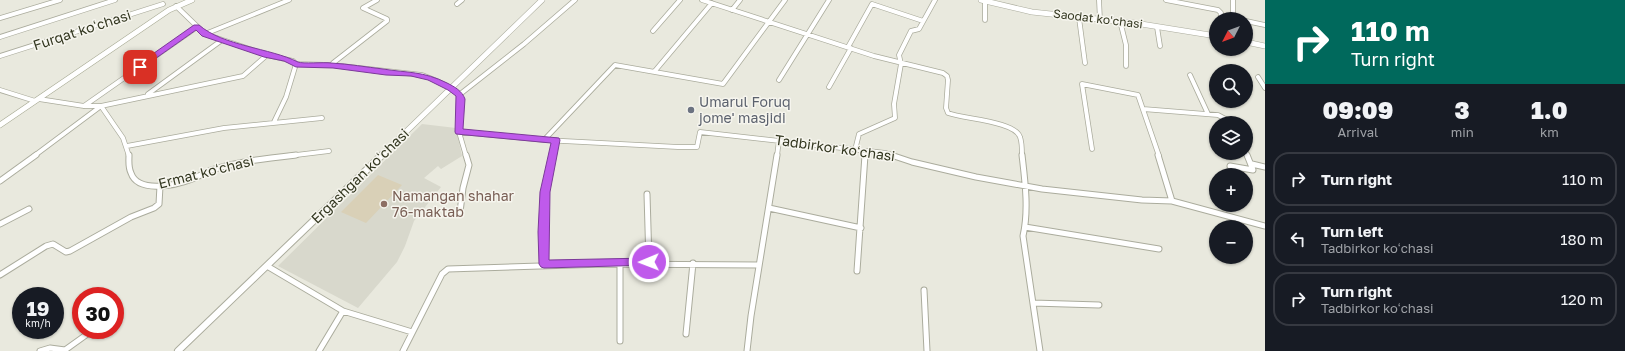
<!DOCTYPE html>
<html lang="en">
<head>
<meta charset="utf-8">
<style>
	body { margin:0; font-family:"Golos Text",sans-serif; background:#20242c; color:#f1f3f6; height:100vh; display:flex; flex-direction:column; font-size:15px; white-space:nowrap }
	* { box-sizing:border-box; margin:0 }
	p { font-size:13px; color:#9ea1a6 }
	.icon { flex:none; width:22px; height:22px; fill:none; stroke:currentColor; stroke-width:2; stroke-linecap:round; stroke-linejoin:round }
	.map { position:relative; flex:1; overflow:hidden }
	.side { display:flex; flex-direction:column; background:#171b24; width:360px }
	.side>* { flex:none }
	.hud { background:#00695c; color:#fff; overflow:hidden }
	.needle { width:26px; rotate:228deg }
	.fabs { position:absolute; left:1209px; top:12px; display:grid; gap:8px }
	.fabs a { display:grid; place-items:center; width:44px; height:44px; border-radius:50%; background:#171b24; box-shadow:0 1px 3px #0004; font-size:20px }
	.speed { position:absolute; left:12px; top:287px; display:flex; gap:8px; font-size:20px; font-weight:700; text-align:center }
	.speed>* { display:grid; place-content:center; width:52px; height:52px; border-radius:50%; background:#171b24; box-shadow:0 1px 3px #0004; line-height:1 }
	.speed small { font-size:10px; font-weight:400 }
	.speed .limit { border:6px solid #d22; background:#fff; color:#111 }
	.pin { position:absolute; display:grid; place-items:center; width:34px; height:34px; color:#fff; margin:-17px; border-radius:8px; box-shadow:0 2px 6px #0006 }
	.me { position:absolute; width:44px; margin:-22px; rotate:269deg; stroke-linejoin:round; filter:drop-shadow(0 0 3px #0008) }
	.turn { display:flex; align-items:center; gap:14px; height:84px; padding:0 20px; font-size:18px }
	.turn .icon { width:52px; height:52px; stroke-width:2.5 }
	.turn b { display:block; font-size:28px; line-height:34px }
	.eta { display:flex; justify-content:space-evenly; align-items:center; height:68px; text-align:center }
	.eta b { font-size:24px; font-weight:800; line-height:28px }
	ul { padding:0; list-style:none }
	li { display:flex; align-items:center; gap:12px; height:54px; margin:0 8px 6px; padding:0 12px; border:2px solid #363941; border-radius:16px }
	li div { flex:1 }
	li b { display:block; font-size:15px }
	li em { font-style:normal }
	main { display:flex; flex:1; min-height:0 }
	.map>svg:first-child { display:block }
	.built { fill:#d8d8cc }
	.green { fill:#d9d0b7 }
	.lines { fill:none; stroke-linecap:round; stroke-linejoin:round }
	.minor-far1-casing { stroke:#abac9d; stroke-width:5.5 }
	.minor-casing { stroke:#abac9d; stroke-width:7 }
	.tertiary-far1-casing { stroke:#abac9d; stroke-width:6 }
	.tertiary-casing { stroke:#abac9d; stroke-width:8 }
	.secondary-casing { stroke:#a9ab95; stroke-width:6 }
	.minor-far1 { stroke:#fff; stroke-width:4 }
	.minor { stroke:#fff; stroke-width:5 }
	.tertiary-far1 { stroke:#fff; stroke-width:5 }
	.tertiary { stroke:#fff; stroke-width:6 }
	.secondary { stroke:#fff; stroke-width:5 }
	.route { fill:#bf5aeb; stroke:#7c3a99 }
	.worship-dot { fill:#6b7280; stroke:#f6f5ee; stroke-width:1.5 }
	.education-dot { fill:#8d6e63; stroke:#f6f5ee; stroke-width:1.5 }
	.labels { text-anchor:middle; stroke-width:3; stroke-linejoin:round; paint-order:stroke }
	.far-street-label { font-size:12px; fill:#333720; stroke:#f6f5ee }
	.street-label { font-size:14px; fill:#333720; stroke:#f6f5ee }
	.worship-label { font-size:14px; fill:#5b616d; stroke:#f6f5ee; text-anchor:start }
	.education-label { font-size:14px; fill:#785e54; stroke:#f6f5ee; text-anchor:start }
</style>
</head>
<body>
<main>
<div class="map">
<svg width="1265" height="351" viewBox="0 0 1265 351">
	<rect width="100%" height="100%" fill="#e9e9de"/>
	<path class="built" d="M422 124 456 128 462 156 441 169 438 166 424 178 441 187 414 221 405 246 397 262 358 308 278 266Z"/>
	<path class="green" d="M378 175 402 185 366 223 341 212Z"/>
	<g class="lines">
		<g class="minor-far1-casing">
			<path id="minor-far1" d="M702 0 874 56 943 73 947 76 948 80 946 108 948 113C963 119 1015 121 1020 137 1022 142 1022 150 1022 156
				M985 0V20
				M1099 0 1100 20
				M1166 0 1218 10 1221 13V19
				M1233 0V15L1240 19
				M457 4 462 0
				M176 6 205 34 267 55 293 61 296 64 333 65 422 75C435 80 454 86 461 99L459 132 544 140 678 147H697L700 132 886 153 894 156
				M732 10 740 0
				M0 18 60 0
				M1079 18 1085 63
				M1120 21 1126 45V66
				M1246 21 1265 25
				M1157 27 1160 46
				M653 31 680 0
				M205 34 289 0
				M0 37 115 0
				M848 47 872 4 923 21
				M0 56 163 4
				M333 65V63L387 21V19L363 8 377 0
				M654 72 712 3
				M1190 75 1208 114
				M1258 77 1265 88
				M779 80 829 0
				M829 87 851 48
				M0 90 35 101
				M148 94 222 40
				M459 95 524 44 575 0
				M39 99 84 106H101L123 138 129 156
				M84 106 197 27
				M1143 109 1218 115 1233 123
				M274 122 286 97 296 64
				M459 132 466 156
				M544 140 615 65 723 84 785 0
				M127 146 224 128 322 118
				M1092 149 1082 84 1138 95 1159 156
				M855 150 859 134 895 118 894 104 901 64 899 55 911 31 919 29 935 0
				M1246 152 1247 156
				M34 156 101 106 243 76 267 55
				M288 156 329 151
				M553 156 556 140
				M777 156 779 140
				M865 156V151"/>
		</g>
		<g class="minor-casing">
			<path id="minor" d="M129 155C129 161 128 167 131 173 138 194 177 185 192 179 200 176 207 171 215 169 241 161 269 158 296 155
				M891 155 912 162 976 177 1042 189 1142 200 1172 201 1265 226
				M1022 155C1025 181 1029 210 1023 236L1040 351
				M1158 155 1172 201
				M1252 164 1265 167
				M1230 166 1253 170 1247 155
				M0 181 36 155
				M647 194 649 262
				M769 208 861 228
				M460 212 463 188 469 165 466 155
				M0 224 29 209
				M1025 227 1159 249
				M620 263V341
				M544 264 543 232 545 192 553 155
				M267 266 343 311 412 332
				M857 271 865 155
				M0 275 46 246 53 244 66 252 70 251 131 217 154 208 159 204 160 186
				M924 290 927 351
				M1033 303 1099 305
				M115 314 120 310
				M686 334 693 263
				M40 351 50 348 65 350 93 330
				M319 351 343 311
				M403 351 442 274 448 269 604 264 759 265
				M747 351 751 316 777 155"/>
		</g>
		<g class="tertiary-far1-casing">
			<path id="tertiary-far1" d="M981 0 1032 12 1135 23 1216 36
				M1246 42 1265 46
				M381 156 542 0"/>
		</g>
		<g class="tertiary-casing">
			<path id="tertiary" d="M178 351 382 155"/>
		</g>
		<g class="secondary-casing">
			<path id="secondary" d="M0 125 169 10 192 0"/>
		</g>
		<use href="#minor-far1" class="minor-far1"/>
		<use href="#minor" class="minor"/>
		<use href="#tertiary-far1" class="tertiary-far1"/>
		<use href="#tertiary" class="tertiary"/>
		<use href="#secondary" class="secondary"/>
	</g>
	<path class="route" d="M194 25H199C223 46 270 48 298 62 302 64 325 62 331 63 349 64 366 67 383 69 408 73 423 71 447 83 455 87 462 91 465 99L463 129 559 138 560 140 550 192 549 260 649 258 652 260 654 262 652 265 544 268 541 267 539 264 538 232 540 192 551 143 456 134 455 132 456 96 448 90 428 80 411 76 386 75 333 68 296 67 284 61 264 57 202 36 196 30 142 68H137V65Z"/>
	<circle class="worship-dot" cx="691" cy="110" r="4"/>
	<circle class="education-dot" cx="384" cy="204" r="4"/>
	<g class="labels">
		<g class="far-street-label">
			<text transform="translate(1098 19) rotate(7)" y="4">Saodat koʻchasi</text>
		</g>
		<g class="street-label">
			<text transform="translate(82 30) rotate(-18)" y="5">Furqat koʻchasi</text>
			<text transform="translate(835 148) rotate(8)" y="5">Tadbirkor koʻchasi</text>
			<text transform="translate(206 172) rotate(-14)" y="5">Ermat koʻchasi</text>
			<text transform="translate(360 176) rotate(-44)" y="5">Ergashgan koʻchasi</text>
		</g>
		<g class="worship-label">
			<text x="699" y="107">Umarul Foruq<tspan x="699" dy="16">jome' masjidi</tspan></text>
		</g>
		<g class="education-label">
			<text x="392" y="201">Namangan shahar<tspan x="392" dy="16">76-maktab</tspan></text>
		</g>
	</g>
</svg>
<div class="fabs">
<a><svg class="needle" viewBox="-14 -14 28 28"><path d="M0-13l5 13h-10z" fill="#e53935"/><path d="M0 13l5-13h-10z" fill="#9ea1a6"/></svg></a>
<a><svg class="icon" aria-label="search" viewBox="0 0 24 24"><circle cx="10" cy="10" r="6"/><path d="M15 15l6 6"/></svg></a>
<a><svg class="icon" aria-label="layers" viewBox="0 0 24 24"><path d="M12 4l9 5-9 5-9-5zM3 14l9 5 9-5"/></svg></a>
<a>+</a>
<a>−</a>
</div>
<div class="speed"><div>19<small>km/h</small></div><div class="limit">30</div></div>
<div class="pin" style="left:140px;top:67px;background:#d93025"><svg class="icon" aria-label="arrive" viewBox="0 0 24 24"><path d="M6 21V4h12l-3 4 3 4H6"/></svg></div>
<svg class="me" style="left:649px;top:262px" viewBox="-20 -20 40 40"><circle r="17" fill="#bf5aeb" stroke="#fff" stroke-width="3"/><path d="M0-11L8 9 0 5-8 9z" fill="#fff"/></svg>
</div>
<section class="side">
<div class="hud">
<div class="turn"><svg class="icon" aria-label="right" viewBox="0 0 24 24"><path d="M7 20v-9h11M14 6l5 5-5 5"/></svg><div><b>110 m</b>Turn right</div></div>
</div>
<div class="eta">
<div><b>09:09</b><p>Arrival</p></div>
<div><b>3</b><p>min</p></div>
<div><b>1.0</b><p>km</p></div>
</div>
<ul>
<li><svg class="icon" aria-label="right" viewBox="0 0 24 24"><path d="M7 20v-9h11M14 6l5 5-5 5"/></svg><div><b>Turn right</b></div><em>110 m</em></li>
<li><svg class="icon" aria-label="left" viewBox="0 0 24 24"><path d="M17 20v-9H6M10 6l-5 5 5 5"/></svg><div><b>Turn left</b><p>Tadbirkor koʻchasi</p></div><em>180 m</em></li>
<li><svg class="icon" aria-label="right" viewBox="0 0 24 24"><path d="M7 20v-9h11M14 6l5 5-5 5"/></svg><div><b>Turn right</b><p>Tadbirkor koʻchasi</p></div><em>120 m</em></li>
</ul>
</section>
</main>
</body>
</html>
